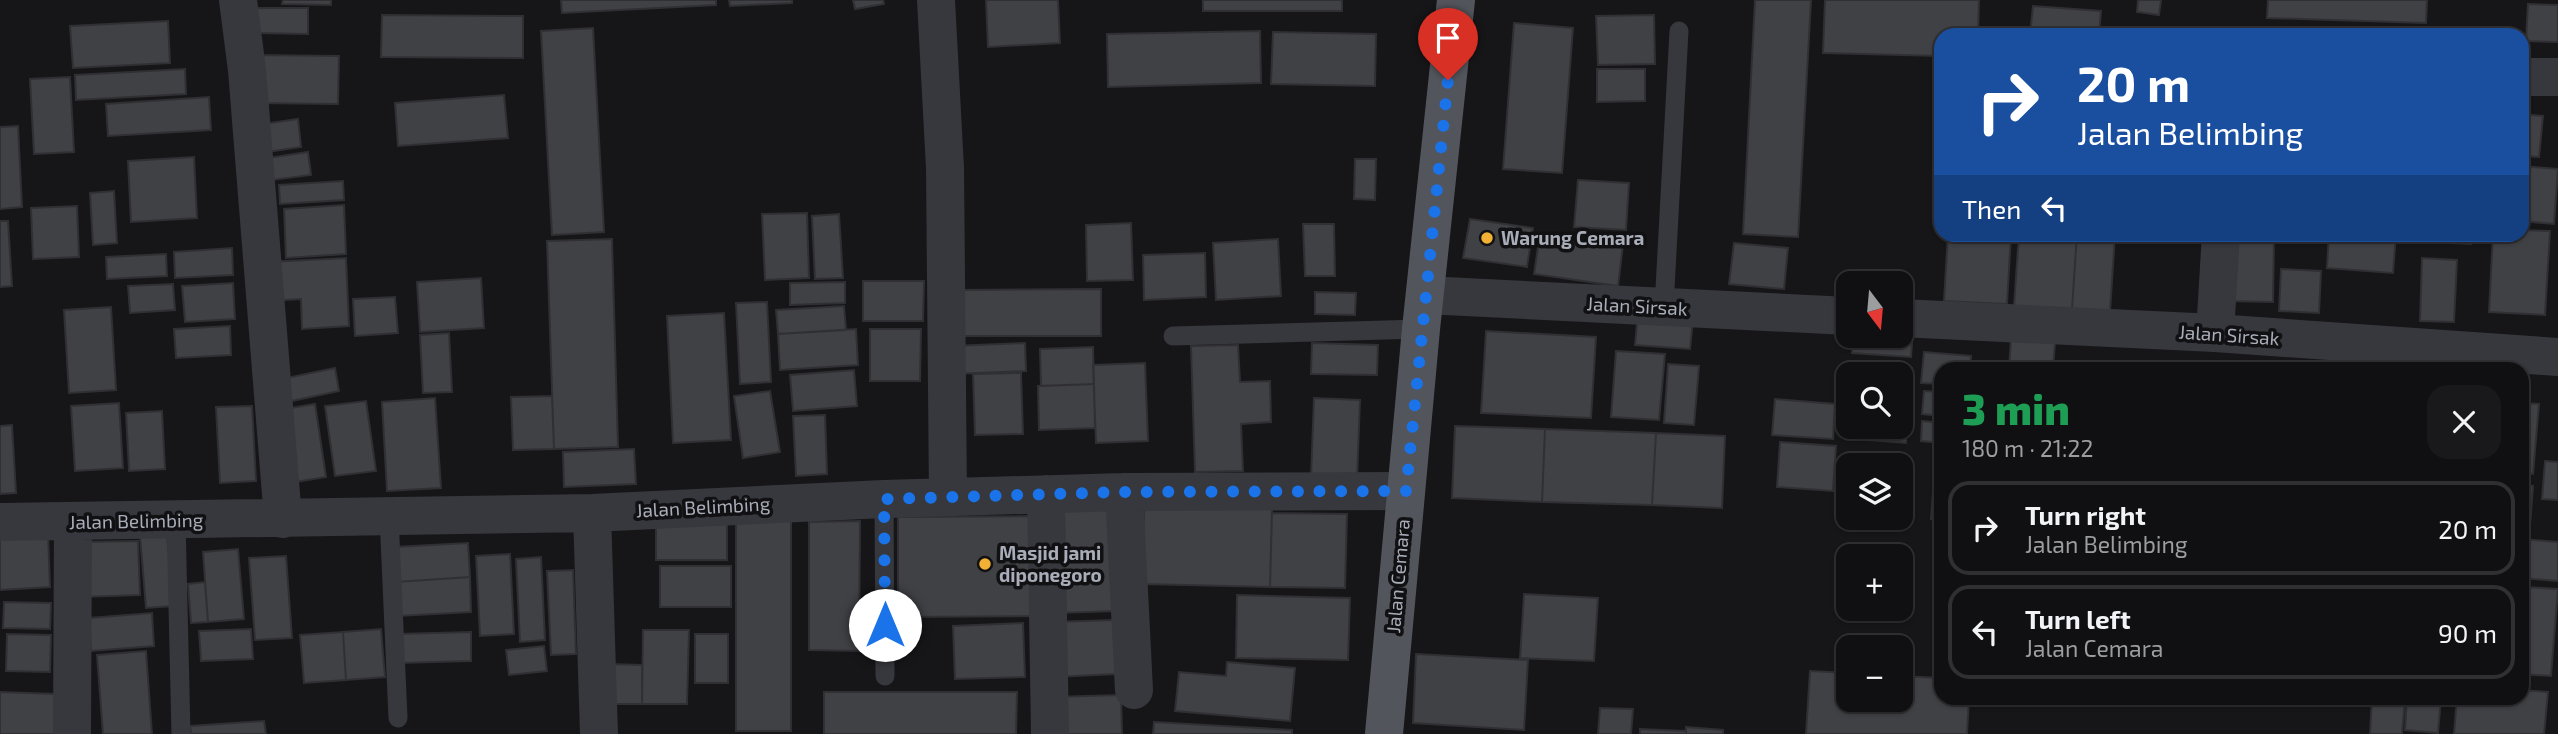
<!DOCTYPE html>
<html lang="en">
<head>
<meta charset="utf-8">
<style>
	body { margin:0; font-family:"Exo 2",sans-serif; background:#19191b; color:#f1f3f6; height:100vh; display:flex; flex-direction:column; font-size:26px; white-space:nowrap }
	* { box-sizing:border-box; margin:0 }
	p { font-size:23px; color:#9c9d9f }
	.icon { flex:none; width:38px; height:38px; fill:none; stroke:currentColor; stroke-width:2; stroke-linecap:round; stroke-linejoin:round }
	.map { position:relative; flex:1; overflow:hidden }
	.side { position:absolute; left:1934px; top:362px; width:595px; height:343px; display:flex; flex-direction:column; background:#101012; border-radius:21px; box-shadow:0 2px 5px #0004,0 0 0 2px #303032 }
	.side>* { flex:none }
	.guide { position:absolute; left:1934px; top:28px; width:595px; height:214px; border-radius:21px; box-shadow:0 2px 5px #0004,0 0 0 2px #303032; background:#1a4fa0; color:#fff; overflow:hidden }
	.needle { width:46px; rotate:164deg }
	.tools { position:absolute; left:1836px; top:271px; display:grid; gap:14px }
	.tools a { display:grid; place-items:center; width:77px; height:77px; border-radius:14px; background:#101012; box-shadow:0 2px 5px #0004,0 0 0 2px #303032; font-size:35px }
	.pin { position:absolute; display:grid; place-items:center; width:60px; height:60px; color:#fff; margin:-72px -30px; border-radius:50% 50% 50% 0; rotate:-45deg; box-shadow:0 0 7px #0007 }
	.pin .icon { rotate:45deg }
	.me { position:absolute; width:77px; margin:-38px; rotate:0deg; stroke-linejoin:round; filter:drop-shadow(0 0 5px #0008) }
	.turn { display:flex; align-items:center; gap:24px; height:147px; padding:0 28px; font-size:32px }
	.turn .icon { width:91px; height:91px; stroke-width:2.5 }
	.turn b { display:block; font-size:49px; line-height:60px }
	.then { display:flex; align-items:center; height:66px; padding:0 28px; background:#0003; gap:14px; font-size:26px }
	.round { display:grid; place-items:center; flex:none; width:74px; height:74px; border-radius:21px; background:#19191b }
	.headline { display:flex; align-items:center; justify-content:space-between; height:119px; padding:0 28px }
	h1 { font-size:42px; font-weight:800; line-height:52px; color:#1e9e55 }
	ul { padding:0; list-style:none }
	li { display:flex; align-items:center; gap:21px; height:94px; margin:0 14px 10px; padding:0 14px; border:4px solid #303032; border-radius:21px }
	li div { flex:1 }
	li b { display:block; font-size:26px }
	li em { font-style:normal }
	.map>svg:first-child { display:block }
	.building { fill:#404145; stroke:#303034; stroke-width:2 }
	.lines { fill:none; stroke-linecap:round; stroke-linejoin:round }
	.service { stroke:#37383d; stroke-width:19 }
	.minor { stroke:#37383d; stroke-width:38 }
	.primary { stroke:#53555c; stroke-width:38 }
	.route { stroke:#1a73e8; stroke-width:12; stroke-dasharray:0 21.6 }
	.poi-dot { fill:#f2b134; stroke:#111113; stroke-width:2.5 }
	.labels { text-anchor:middle; stroke-width:7; stroke-linejoin:round; paint-order:stroke }
	.poi-label { font-size:19px; font-weight:bold; fill:#a8adb8; stroke:#111113; text-anchor:start }
	.street-label { font-size:19px; fill:#a8adb8; stroke:#111113 }
</style>
</head>
<body>
<div class="map">
<svg width="2558" height="734" viewBox="0 0 2558 734">
	<rect width="100%" height="100%" fill="#161618"/>
	<path class="building" d="M283 0H331V5L282 4Z
		M561 0H716V5L562 13Z
		M729 0H792V3L730 6Z
		M853 0H883L884 4 855 9Z
		M986 0H1058L1060 43 988 47Z
		M1203 0H1342V11H1203Z
		M1755 0H1811L1798 237 1743 234Z
		M1825 0H1979L1978 35H1941V56L1823 53Z
		M2138 0H2161L2159 15 2137 12Z
		M2268 0H2427L2426 23 2267 18Z
		M2528 4 2558 5V42L2526 41Z
		M2033 6 2101 11 2099 35H2030Z
		M249 8H308V34L248 33Z
		M382 15 523 16V58L381 57Z
		M1654 15 1655 64 1598 65 1596 16Z
		M168 21 170 63 73 68 70 26Z
		M1514 23 1573 28 1562 173 1503 169Z
		M593 28 604 232 552 235 541 31Z
		M1260 31 1261 83 1108 87 1107 34Z
		M1273 32 1376 34 1375 86 1271 84Z
		M255 55 339 56 338 104 255 103Z
		M185 69 186 94 76 100 75 75Z
		M1597 69H1645V101L1597 102Z
		M70 77 74 152 34 154 30 79Z
		M504 95 508 138 398 146 395 103Z
		M209 97 211 130 108 136 106 104Z
		M2522 114 2543 116 2539 157 2522 156Z
		M298 119 301 147 260 153 256 125Z
		M18 126 22 207 0 209V127Z
		M308 152 311 175 264 181 261 159Z
		M194 157 197 218 131 222 128 161Z
		M1355 159H1376L1375 200 1354 199Z
		M2522 166 2558 169 2554 224 2522 221Z
		M1578 180 1629 183 1626 230 1574 227Z
		M343 181 344 200 280 204 279 185Z
		M114 191 117 243 93 245 90 193Z
		M344 205 346 254 286 258 284 209Z
		M77 206 79 257 33 259 31 208Z
		M807 213 809 278 765 280 762 214Z
		M839 214 843 278 815 279 812 216Z
		M1470 219 1533 228 1527 267 1463 258Z
		M0 221H8L12 286 0 287Z
		M1131 223 1133 280 1087 281 1086 225Z
		M1303 224H1334L1335 276H1305Z
		M2522 230 2550 231 2545 315 2489 312 2493 234H2522Z
		M1540 234 1623 245 1618 286 1534 274Z
		M1948 234H2011L2007 304 1944 301Z
		M2019 234H2077L2072 309 2014 306Z
		M2077 234H2115L2110 312 2072 309Z
		M2229 234H2274L2273 302 2228 301Z
		M2329 234H2396L2393 273 2327 268Z
		M2427 234H2472L2471 244 2427 242Z
		M612 239 618 447 554 449 547 241Z
		M1278 239 1281 296 1216 300 1213 243Z
		M1734 243 1788 248 1784 289 1729 284Z
		M232 248 233 275 175 278 174 252Z
		M1205 253 1206 297 1144 300 1143 255Z
		M166 254 167 276 107 279 106 257Z
		M346 258 349 326 302 329 301 299 269 301 267 262Z
		M2422 258 2457 260 2454 322 2420 321Z
		M2281 269 2321 271 2319 313 2279 311Z
		M481 278 484 328 420 332 417 282Z
		M863 281H924L923 321H863Z
		M845 282V303L790 305V283Z
		M233 283 235 319 185 322 182 286Z
		M173 284 175 310 130 313 128 286Z
		M1101 289V336H960L959 290Z
		M1315 292 1356 293 1355 315 1315 314Z
		M395 297 398 333 355 336 353 299Z
		M767 302 771 382 740 384 736 303Z
		M844 306 846 330 778 334 776 310Z
		M111 307 116 390 69 393 64 310Z
		M724 313 731 440 673 443 667 316Z
		M1638 314 1693 319 1690 349 1635 345Z
		M230 326 231 355 176 358 174 329Z
		M856 329 858 365 780 370 778 334Z
		M870 329H921L920 381H870Z
		M1913 330 1911 357 1852 353 1853 336H1900Z
		M1486 331 1596 337 1591 418 1481 413Z
		M449 333 452 392 423 393 420 335Z
		M2011 339 2055 342 2053 369H2009Z
		M1025 343 1026 371 952 374V346Z
		M1312 343 1378 345 1377 375 1311 374Z
		M1238 345 1240 382 1270 381 1271 422 1241 424 1243 471 1195 472 1191 346Z
		M1093 347 1094 384 1041 386 1040 349Z
		M1616 351 1665 354 1659 420 1611 417Z
		M1924 352 1971 356 1970 369H1941V384L1921 383Z
		M1145 363 1148 441 1096 443 1093 365Z
		M1668 364 1699 366 1694 425 1664 423Z
		M1861 365 1912 368 1906 443 1856 439 1857 427H1900V374H1861Z
		M335 368 339 391 287 402 282 379Z
		M854 370 857 406 793 411 790 375Z
		M1021 373 1023 434 975 435 973 374Z
		M1094 384 1095 428 1039 430 1038 386Z
		M770 391 780 452 743 458 734 396Z
		M1924 391 1941 392V416L1922 414Z
		M552 396 554 449 513 450 511 397Z
		M435 398 441 488 387 491 382 402Z
		M1314 398 1360 400 1357 480 1311 478Z
		M1775 399 1835 404 1833 439 1772 435Z
		M366 401 376 471 335 476 325 406Z
		M119 403 123 468 75 471 71 406Z
		M2522 403 2539 404 2533 474 2522 473Z
		M315 404 326 477 289 483 278 410Z
		M252 406 256 481 220 483 216 407Z
		M162 411 165 469 129 471 126 413Z
		M825 415 827 474 796 476 793 416Z
		M1922 421 1941 423V443L1921 441Z
		M12 425 16 493 0 494V426Z
		M1455 426 1545 429 1542 502 1452 498Z
		M1545 429 1656 433 1652 505 1542 502Z
		M1656 433 1725 436 1722 508 1652 505Z
		M1780 442 1836 446 1833 491 1777 487Z
		M634 449 636 484 564 487 563 452Z
		M1936 451 1941 452V520L1931 519Z
		M2545 461 2558 462V500L2542 499Z
		M2522 485 2533 486 2530 526 2522 525Z
		M1144 505 1272 508 1270 587 1142 584Z
		M1113 506 1116 611 1057 613 1054 508Z
		M1272 513 1347 514 1345 588 1270 587Z
		M656 514H727V560H656Z
		M1037 516V616L898 617V517Z
		M736 521H791V731H736Z
		M860 521 859 651 809 650V522Z
		M48 533 50 587 0 590V535Z
		M167 534 173 606 146 608 140 536Z
		M2522 539 2558 542V581L2522 578Z
		M138 541 140 595 81 597 80 542Z
		M468 543 470 577 396 582 394 547Z
		M238 549 244 619 208 622 203 552Z
		M510 554 514 634 480 636 476 556Z
		M286 556 292 638 255 640 249 558Z
		M541 557 545 640 520 642 516 559Z
		M660 566H731V607H660Z
		M573 570 576 654 551 655 547 571Z
		M470 577 471 612 398 616 396 582Z
		M205 582 208 622 191 623 188 584Z
		M2526 587 2558 589 2551 676 2522 674Z
		M1524 594 1598 598 1594 661 1520 658Z
		M1237 595 1350 598 1348 660 1236 658Z
		M4 602 51 603 50 629 3 628Z
		M152 613 154 646 91 651 89 618Z
		M1114 620 1116 674 1055 677 1053 622Z
		M1023 623 1025 677 955 679 953 626Z
		M251 629 253 659 201 661 199 631Z
		M381 629 385 677 346 680 343 632Z
		M643 630H689L687 704H642Z
		M343 632 346 680 304 683 300 635Z
		M471 632V661L397 663V634Z
		M7 634 51 635 50 672 6 671Z
		M695 634H728V683H695Z
		M544 646 547 671 509 675 506 650Z
		M146 651 152 734H103L97 655Z
		M1416 654 1528 660 1524 730 1413 723Z
		M1227 662 1295 668 1290 721 1175 711 1179 672 1226 676Z
		M608 664 642 665V704H608Z
		M1810 671 1848 673V700H1900V676L1941 678V698H1969L1967 734H1806Z
		M2522 690 2548 692 2544 734H2454L2457 698H2522Z
		M0 692 55 694 54 734H0Z
		M824 692H1017L1016 734H824Z
		M1121 695 1122 734H1054L1053 697Z
		M2372 698H2405L2402 734H2370Z
		M2407 698H2441L2438 733 2405 730Z
		M1600 708 1633 709 1631 734H1598Z
		M264 721 266 734H191L190 726Z
		M1154 722 1292 730V734H1153Z
		M1686 727 1723 730V734H1686Z
		M1640 729 1686 731V734H1640Z"/>
	<g class="lines">
		<path class="service" d="M1664 307 1679 31
			M1173 336 1421 329
			M884 499 885 676
			M389 516 398 718
			M176 520 181 734"/>
		<path class="minor" d="M238 0 247 70 283 519
			M936 0 945 168 948 497
			M2522 77H2558
			M1425 295 1848 316
			M1900 318 2215 333 2558 357
			M2215 333 2221 234
			M1124 492 1134 690
			M1046 494 1050 734
			M592 513 599 734
			M0 522 592 513 884 499 1124 492 1406 491
			M72 734 73 522"/>
		<path class="primary" d="M1384 734 1421 329 1456 0"/>
	</g>
	<g class="lines">
		<path class="route" d="M885 625 884 499 1124 492 1406 491 1448 80"/>
	</g>
	<g class="poi-dot">
		<circle cx="1487" cy="238" r="7"/>
		<circle cx="985" cy="564" r="7"/>
	</g>
	<g class="labels">
		<g class="poi-label">
			<text x="1501" y="245">Warung Cemara</text>
			<text x="999" y="560">Masjid jami<tspan x="999" dy="22">diponegoro</tspan></text>
		</g>
		<g class="street-label">
			<text transform="translate(1637 306) rotate(3)" y="7">Jalan Sirsak</text>
			<text transform="translate(2229 335) rotate(4)" y="7">Jalan Sirsak</text>
			<text transform="translate(703 507) rotate(-3)" y="7">Jalan Belimbing</text>
			<text transform="translate(136 521) rotate(-1)" y="7">Jalan Belimbing</text>
			<text transform="translate(1398 576) rotate(-85)" y="7">Jalan Cemara</text>
		</g>
	</g>
</svg>
<div class="tools">
<a><svg class="needle" viewBox="-14 -14 28 28"><path d="M0-13l5 13h-10z" fill="#e53935"/><path d="M0 13l5-13h-10z" fill="#9c9d9f"/></svg></a>
<a><svg class="icon" aria-label="search" viewBox="0 0 24 24"><circle cx="10" cy="10" r="6"/><path d="M15 15l6 6"/></svg></a>
<a><svg class="icon" aria-label="layers" viewBox="0 0 24 24"><path d="M12 4l9 5-9 5-9-5zM3 14l9 5 9-5"/></svg></a>
<a>+</a>
<a>−</a>
</div>
<div class="pin" style="left:1448px;top:80px;background:#d93025"><svg class="icon" aria-label="arrive" viewBox="0 0 24 24"><path d="M6 21V4h12l-3 4 3 4H6"/></svg></div>
<svg class="me" style="left:885px;top:625px" viewBox="-20 -20 40 40"><circle r="19" fill="#fff"/><path d="M0-13L10 11 0 6-10 11z" fill="#1a73e8"/></svg>
<div class="guide">
<div class="turn"><svg class="icon" aria-label="right" viewBox="0 0 24 24"><path d="M7 20v-9h11M14 6l5 5-5 5"/></svg><div><b>20 m</b>Jalan Belimbing</div></div>
<div class="then">Then<svg class="icon" aria-label="left" viewBox="0 0 24 24"><path d="M17 20v-9H6M10 6l-5 5 5 5"/></svg></div>
</div>
<section class="side">
<div class="headline"><div><h1>3 min</h1><p>180 m · 21:22</p></div><a class="round"><svg class="icon" aria-label="close" viewBox="0 0 24 24"><path d="M6 6l12 12M18 6L6 18"/></svg></a></div>
<ul>
<li><svg class="icon" aria-label="right" viewBox="0 0 24 24"><path d="M7 20v-9h11M14 6l5 5-5 5"/></svg><div><b>Turn right</b><p>Jalan Belimbing</p></div><em>20 m</em></li>
<li><svg class="icon" aria-label="left" viewBox="0 0 24 24"><path d="M17 20v-9H6M10 6l-5 5 5 5"/></svg><div><b>Turn left</b><p>Jalan Cemara</p></div><em>90 m</em></li>
</ul>
</section>
</div>
</body>
</html>
